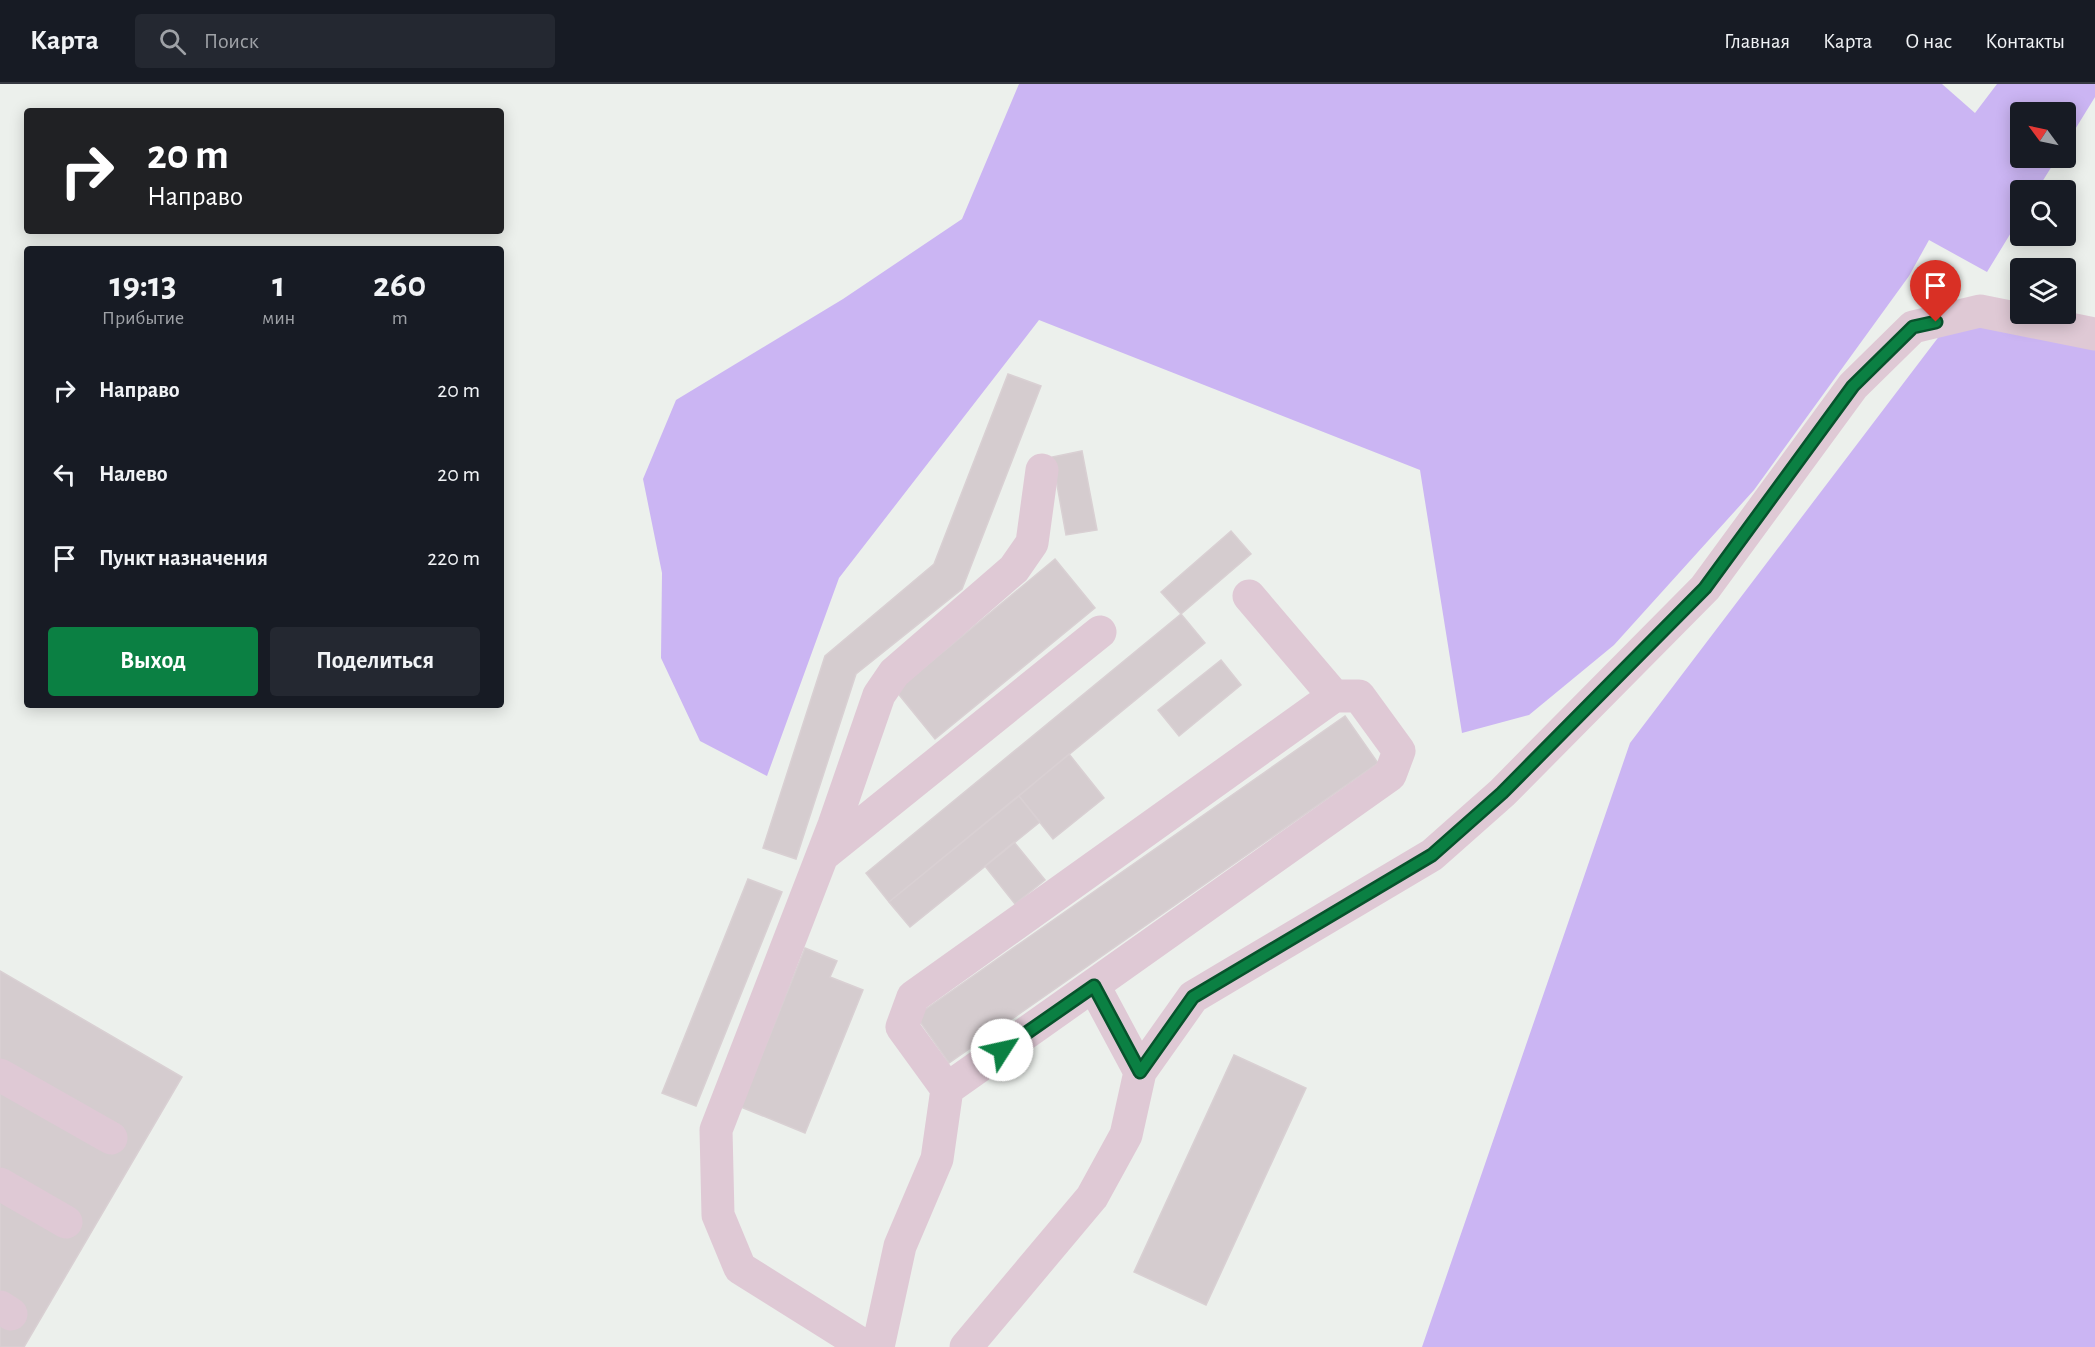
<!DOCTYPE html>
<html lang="ru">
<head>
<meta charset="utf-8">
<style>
	body { margin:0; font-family:"Alegreya Sans",sans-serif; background:#242831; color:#f1f3f6; height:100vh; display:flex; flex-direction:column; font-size:22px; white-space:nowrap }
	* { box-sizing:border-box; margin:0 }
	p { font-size:20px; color:#9ea1a6 }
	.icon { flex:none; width:33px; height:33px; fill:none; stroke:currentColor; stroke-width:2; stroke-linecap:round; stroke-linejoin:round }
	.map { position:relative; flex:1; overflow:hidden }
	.details { position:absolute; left:24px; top:162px; width:480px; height:462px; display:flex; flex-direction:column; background:#171b24; border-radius:6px; box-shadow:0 3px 15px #0003 }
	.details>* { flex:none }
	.top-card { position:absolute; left:24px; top:24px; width:480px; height:126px; border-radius:6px; box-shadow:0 3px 15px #0003; background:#202124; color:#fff; overflow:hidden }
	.needle { width:39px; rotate:303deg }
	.fabs { position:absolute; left:2010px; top:18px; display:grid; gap:12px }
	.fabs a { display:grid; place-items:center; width:66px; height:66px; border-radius:6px; background:#171b24; box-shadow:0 3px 15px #0003; font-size:30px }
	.pin { position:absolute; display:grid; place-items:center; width:51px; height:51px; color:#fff; margin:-62px -26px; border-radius:50% 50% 50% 0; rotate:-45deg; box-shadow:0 0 6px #0007 }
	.pin .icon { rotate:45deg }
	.me { position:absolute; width:66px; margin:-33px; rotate:55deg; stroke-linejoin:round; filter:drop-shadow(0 0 4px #0008) }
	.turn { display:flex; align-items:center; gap:21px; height:126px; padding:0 24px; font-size:27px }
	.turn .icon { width:78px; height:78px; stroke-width:2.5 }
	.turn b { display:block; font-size:42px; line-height:51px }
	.eta { display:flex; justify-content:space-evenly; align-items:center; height:102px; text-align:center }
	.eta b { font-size:36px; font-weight:700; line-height:42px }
	.cta { display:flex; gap:12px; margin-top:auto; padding:12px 24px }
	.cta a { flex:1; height:69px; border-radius:6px; background:#0b8043; color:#fff; font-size:24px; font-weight:700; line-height:69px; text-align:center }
	.cta a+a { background:#242831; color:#f1f3f6 }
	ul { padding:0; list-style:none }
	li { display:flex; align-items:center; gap:18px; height:84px; padding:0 24px }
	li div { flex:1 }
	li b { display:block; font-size:22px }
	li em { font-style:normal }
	header { display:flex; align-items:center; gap:36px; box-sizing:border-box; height:84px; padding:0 30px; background:#171b24; border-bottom:2px solid #363941 }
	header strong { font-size:28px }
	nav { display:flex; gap:33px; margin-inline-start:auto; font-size:21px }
	.search { width:420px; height:54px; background:#242831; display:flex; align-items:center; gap:15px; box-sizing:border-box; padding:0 21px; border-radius:6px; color:#9ea1a6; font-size:22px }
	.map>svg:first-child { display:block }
	.green { fill:#cbb5f3 }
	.building { fill:#d5cccf; stroke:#d9d0d3; stroke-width:1.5 }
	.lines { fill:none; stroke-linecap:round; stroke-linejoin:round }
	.minor { stroke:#dfc9d5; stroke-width:33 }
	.route-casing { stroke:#07532c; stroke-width:15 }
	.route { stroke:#0b8043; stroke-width:10 }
</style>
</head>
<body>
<header>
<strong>Карта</strong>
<div class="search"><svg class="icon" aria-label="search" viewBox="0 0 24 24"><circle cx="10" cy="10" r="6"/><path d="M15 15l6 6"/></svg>Поиск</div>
<nav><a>Главная</a><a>Карта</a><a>О нас</a><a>Контакты</a></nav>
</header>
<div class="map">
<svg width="2095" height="1263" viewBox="0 0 2095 1263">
	<rect width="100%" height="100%" fill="#ecf0ec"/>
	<path class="green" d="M1019 0H1942L1975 29 1997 0H2095V13L2066 60V28H2020V74H2057L2037 106H2020V134L1987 188 1929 156 1909 192 1754 406 1614 561 1529 631 1462 649 1420 386 1039 236 839 494 767 692 700 657 661 574 662 489 643 395 676 316 843 215 962 135Z
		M1956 230 2095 258V1263H1422L1630 659Z"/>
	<path class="building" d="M1008 290 1041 302 962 505 856 590 796 775 763 764 825 572 934 480Z
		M1082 367 1097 446 1066 451 1052 373Z
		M1231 447 1251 470 1181 530 1161 508Z
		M1055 475 1095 524 935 655 896 607Z
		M1181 530 1205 559 889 818 866 789Z
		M1221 576 1241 601 1179 652 1158 626Z
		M1345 632 1378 679 949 979 916 932Z
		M1069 670 1104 714 1053 755 1019 712Z
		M1019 712 1040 738 910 843 889 818Z
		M1014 758 1045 796 1015 820 985 782Z
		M748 795 782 808 696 1022 662 1009Z
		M805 864 837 877 830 893 863 906 805 1049 741 1023Z
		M0 887 182 993 24 1263H0Z
		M1234 971 1306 1004 1206 1221 1134 1188Z"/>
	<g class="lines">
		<path class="minor" d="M1249 512 1334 612
			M822 772 1100 548
			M1094 902 1140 988
			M0 991 111 1054
			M0 1100 66 1138
			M0 1223 11 1230
			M866 1263 740 1184 718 1131 716 1046 834 741 879 611 894 589 1014 485 1032 459 1042 386
			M878 1263 900 1162 937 1075 947 1005 902 943 913 913 1334 612H1359L1399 667 1390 691 947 1005
			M966 1263 1092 1113 1126 1051 1140 988 1193 913 1432 771 1502 709 1705 504 1853 302 1913 243 1980 227 2095 250"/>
	</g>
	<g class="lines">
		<g class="route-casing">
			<path id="route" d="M1002 966 1094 902 1140 988 1193 913 1432 771 1502 709 1705 504 1853 302 1913 243 1936 238"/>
		</g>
		<use href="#route" class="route"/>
	</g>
</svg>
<div class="fabs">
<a><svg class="needle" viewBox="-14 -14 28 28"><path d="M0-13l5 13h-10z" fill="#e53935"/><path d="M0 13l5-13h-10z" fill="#9ea1a6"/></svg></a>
<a><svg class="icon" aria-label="search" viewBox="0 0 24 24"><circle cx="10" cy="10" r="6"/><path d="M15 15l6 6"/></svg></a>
<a><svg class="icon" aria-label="layers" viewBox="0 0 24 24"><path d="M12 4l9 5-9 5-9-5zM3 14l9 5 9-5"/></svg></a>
</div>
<div class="pin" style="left:1936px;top:238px;background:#d93025"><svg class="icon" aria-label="arrive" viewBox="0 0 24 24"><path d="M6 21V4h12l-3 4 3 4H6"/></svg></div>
<svg class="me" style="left:1002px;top:966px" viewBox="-20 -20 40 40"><circle r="19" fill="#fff"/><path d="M0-13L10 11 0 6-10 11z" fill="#0b8043"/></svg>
<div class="top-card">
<div class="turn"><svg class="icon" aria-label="right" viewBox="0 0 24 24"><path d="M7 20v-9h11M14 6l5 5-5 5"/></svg><div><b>20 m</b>Направо</div></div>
</div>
<section class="details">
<div class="eta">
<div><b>19:13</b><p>Прибытие</p></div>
<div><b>1</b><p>мин</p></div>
<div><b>260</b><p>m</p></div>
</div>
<ul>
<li><svg class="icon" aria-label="right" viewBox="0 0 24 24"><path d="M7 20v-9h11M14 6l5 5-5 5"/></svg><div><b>Направо</b></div><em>20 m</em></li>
<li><svg class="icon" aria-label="left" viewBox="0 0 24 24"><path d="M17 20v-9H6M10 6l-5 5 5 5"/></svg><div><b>Налево</b></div><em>20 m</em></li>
<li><svg class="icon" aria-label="arrive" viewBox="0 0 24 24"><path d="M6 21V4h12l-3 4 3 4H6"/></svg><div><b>Пункт назначения</b></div><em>220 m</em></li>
</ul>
<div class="cta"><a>Выход</a><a>Поделиться</a></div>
</section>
</div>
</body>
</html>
